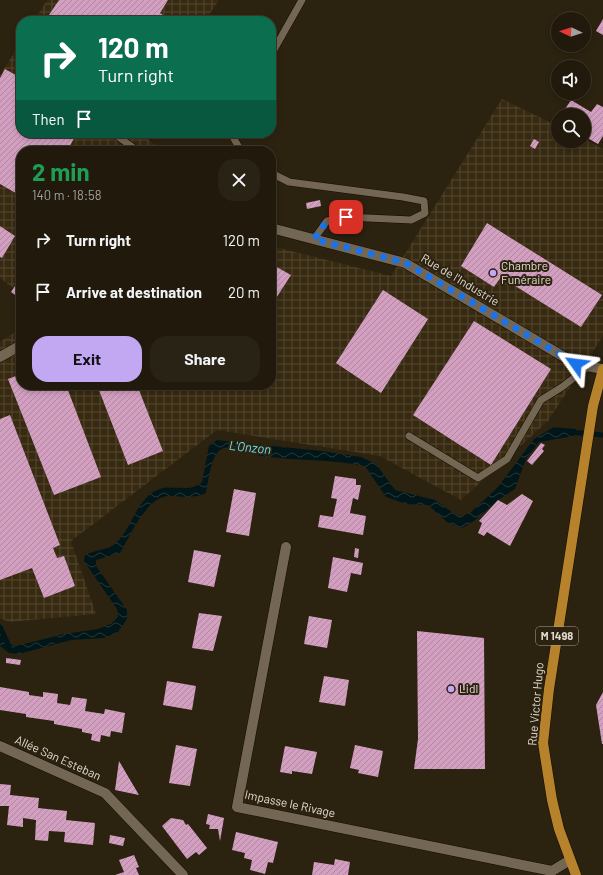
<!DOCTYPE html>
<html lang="en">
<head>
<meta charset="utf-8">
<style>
	body { margin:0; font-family:Barlow,sans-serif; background:#292315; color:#f1f3f6; height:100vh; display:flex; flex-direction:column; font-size:15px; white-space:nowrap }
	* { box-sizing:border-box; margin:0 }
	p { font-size:13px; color:#a2a19d }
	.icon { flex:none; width:22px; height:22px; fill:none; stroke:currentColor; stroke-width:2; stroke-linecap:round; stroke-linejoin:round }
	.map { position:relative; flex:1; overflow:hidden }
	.sheet { position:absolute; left:16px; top:146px; width:260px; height:244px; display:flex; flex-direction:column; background:#211a0c; border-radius:16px; box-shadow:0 2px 6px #0003,0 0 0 1px #3e382d }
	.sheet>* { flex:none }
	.banner { position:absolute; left:16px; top:16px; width:260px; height:122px; border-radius:16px; box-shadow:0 2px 6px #0003,0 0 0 1px #3e382d; background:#0b6e4f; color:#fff; overflow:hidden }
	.needle { width:26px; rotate:274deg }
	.buttons { position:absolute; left:551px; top:12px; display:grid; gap:8px }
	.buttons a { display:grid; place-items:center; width:40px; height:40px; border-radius:50%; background:#211a0c; box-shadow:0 2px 6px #0003,0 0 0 1px #3e382d; font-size:20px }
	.pin { position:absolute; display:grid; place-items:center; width:34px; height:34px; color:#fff; margin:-17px; border-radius:8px; box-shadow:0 2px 6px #0006 }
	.me { position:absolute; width:44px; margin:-22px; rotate:301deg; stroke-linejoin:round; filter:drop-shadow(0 0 3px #0008) }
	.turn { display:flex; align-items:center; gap:14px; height:84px; padding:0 16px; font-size:18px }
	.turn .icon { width:52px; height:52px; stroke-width:2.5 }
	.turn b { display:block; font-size:28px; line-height:34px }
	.then { display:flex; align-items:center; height:38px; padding:0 16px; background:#0003; gap:8px; font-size:15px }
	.round { display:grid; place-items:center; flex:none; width:42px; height:42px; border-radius:16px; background:#292315 }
	.head { display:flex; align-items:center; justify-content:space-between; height:68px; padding:0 16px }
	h1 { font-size:24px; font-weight:700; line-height:30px; color:#1e9e55 }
	.button { display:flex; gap:8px; margin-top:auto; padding:8px 16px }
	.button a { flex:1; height:46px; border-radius:16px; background:#c2a7f2; color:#111; font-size:16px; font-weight:700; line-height:46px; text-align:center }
	.button a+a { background:#292315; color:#f1f3f6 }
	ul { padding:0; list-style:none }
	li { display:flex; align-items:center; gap:12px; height:52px; padding:0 16px }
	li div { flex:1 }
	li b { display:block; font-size:15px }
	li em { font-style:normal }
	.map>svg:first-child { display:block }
	.industrial { fill:url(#industrial-grid) }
	.water { fill:url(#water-waves) }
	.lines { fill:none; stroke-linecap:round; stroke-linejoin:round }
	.stream { stroke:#011618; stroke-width:5 }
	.building { fill:url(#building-hatch) }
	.lane-casing { stroke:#150b00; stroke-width:8 }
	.street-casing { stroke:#150b00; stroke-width:11 }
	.primary-casing { stroke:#150b00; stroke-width:11 }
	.lane { stroke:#736653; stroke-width:7 }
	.street { stroke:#736653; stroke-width:10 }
	.primary { stroke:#b6822b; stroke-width:10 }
	.route { stroke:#1a73e8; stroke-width:7; stroke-dasharray:0 12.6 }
	.poi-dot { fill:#c2a7f2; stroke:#2c2210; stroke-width:1.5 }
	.labels { text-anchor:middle; stroke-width:4; stroke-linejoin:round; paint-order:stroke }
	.shield { fill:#2c2210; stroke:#aaa295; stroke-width:1 }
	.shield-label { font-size:11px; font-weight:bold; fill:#e0d9ce }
	.poi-label { font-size:12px; fill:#e0d9ce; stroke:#2c2210; text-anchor:start }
	.street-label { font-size:12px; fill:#e0d9ce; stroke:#2c2210 }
	.water-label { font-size:13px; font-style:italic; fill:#6ddfeb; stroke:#2c2210 }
</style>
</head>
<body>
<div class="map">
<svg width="603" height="875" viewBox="0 0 603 875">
	<defs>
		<pattern id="industrial-grid" width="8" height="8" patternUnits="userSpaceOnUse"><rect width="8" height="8" fill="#382a11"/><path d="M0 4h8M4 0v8" fill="none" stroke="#544832"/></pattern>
		<pattern id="water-waves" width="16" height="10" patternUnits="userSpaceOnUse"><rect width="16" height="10" fill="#011618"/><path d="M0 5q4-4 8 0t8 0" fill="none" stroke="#263738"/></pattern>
		<pattern id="building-hatch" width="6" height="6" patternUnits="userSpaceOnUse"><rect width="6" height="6" fill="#d39fc1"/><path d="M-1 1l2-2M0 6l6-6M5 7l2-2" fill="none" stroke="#af88a0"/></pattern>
	</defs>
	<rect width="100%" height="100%" fill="#2c2210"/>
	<path class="industrial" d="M47 0H219L205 21H34Z
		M21 42V133H139L164 151H21V294L0 278V75Z
		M502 99 558 126V141H584V139L603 149V336L548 421 461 500 380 456 217 430 71 541 96 614 9 622 0 618V342L21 328V385H271V246L391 276Z"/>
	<path class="water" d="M554 427 576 429 574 436 539 442 526 459 515 489 498 500 474 521 462 528 447 522 428 505 406 504 386 497 365 466C331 459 295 461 261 456 249 454 230 442 220 450 211 456 208 483 206 493 195 499 181 496 169 496 147 496 130 536 120 553L96 560V566L127 610V619L118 632 104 638 71 640 19 654 9 653 0 646V629L9 644 16 646 64 634 98 629 111 624 118 617 117 609 84 561 85 555C95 550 108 550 116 543 133 527 135 501 157 490 171 483 190 494 202 482L209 446 217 440 322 451 361 457 376 464 395 490 435 500 456 515 460 516 470 513 498 487 534 439Z"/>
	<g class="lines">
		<path class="stream" d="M570 432 603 435
			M0 627 9 646"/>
	</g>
	<path class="building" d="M59 0H168L160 13 172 21H45Z
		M603 19V35L596 31Z
		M5 69 21 78V133H77L67 151H21V196L0 184V78Z
		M571 100 591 112 597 104 603 107V136L598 144 584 136V115H561Z
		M534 139 539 142 535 149 530 146Z
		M320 200 321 206 307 209 306 203Z
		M487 223 602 295 581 327 501 277 494 287 461 266Z
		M0 226 15 236 2 258 0 257Z
		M273 265 291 275 271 306V268Z
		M21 277V299L11 292Z
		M383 290 428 319 381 393 336 363Z
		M474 321 551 369 491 465 413 415Z
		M21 374V385H66L101 477 54 495 8 379Z
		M97 385H137L163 451 128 465Z
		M10 415 60 545 53 548 57 558 64 556 75 586 44 598 32 568 0 580V419Z
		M541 443 545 445 542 449 544 451 532 465 527 461Z
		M335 476 356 479V485H361L358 500 353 498 350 513 366 516 363 535 318 527 320 515 333 517 337 499 331 498Z
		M234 489 256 493 249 536 226 532Z
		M522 494 533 501 510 546 487 532 484 536 478 533 482 523 479 521 498 500 507 505Z
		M355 548 359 549 358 558 354 557Z
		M194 550 221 555 214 587 188 582Z
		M333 557 363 563 361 575 351 573 347 592 328 588Z
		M199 613 222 616 213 651 192 648Z
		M309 616 332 620 327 648 304 644Z
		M417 631 484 638 485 769H414L418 739Z
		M6 658 21 660 20 665 6 663Z
		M324 676 349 680 345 706 319 702Z
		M167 681 196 686 192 710 163 705Z
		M0 687 29 692V695L43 697V692L58 694 57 703 70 705 72 697 87 699 85 711 104 714 105 709 125 713 122 733 111 731 110 737 101 735 100 742 91 740 92 734 82 732V729L54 724V721L26 717V714L0 710Z
		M603 692V744H602L596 705Z
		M176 745 197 749 190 786 169 783Z
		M355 745 383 751 378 777 358 773 359 770 350 768Z
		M285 746 317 752 312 774 292 771V774L280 772Z
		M119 761 139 795 115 790Z
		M0 784 11 785 10 795 39 798 38 808 67 811 66 820 95 823 93 845 64 842 65 832 49 831 48 841 35 840 36 820 23 818V827L7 825 9 806H0Z
		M208 814 224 818 220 841 218 829H209L210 825 206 824Z
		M171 818 183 820 186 825 188 824 207 848 199 855 196 852 187 859 162 826Z
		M236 832 278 842 273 863 268 862 265 874 250 870 252 860 244 858 245 853 232 850Z
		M110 835 125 838 123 846 109 843Z
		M134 855 139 867 136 868 139 875H115L124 872 119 860Z
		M335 859 350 862 348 875H312L314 862 334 865Z"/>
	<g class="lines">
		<g class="lane-casing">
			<path id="lane" d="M271 55 302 0
				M113 133 138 151
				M233 133V137L241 151
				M271 173 289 182 403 197 424 201 425 213 411 220 346 217 327 221 314 239
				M409 436 478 478 507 459 541 400 562 387 588 367"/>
		</g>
		<g class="street-casing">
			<path id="street" d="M271 228 405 263 576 364 603 369
				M0 357 21 345
				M286 547 237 807 552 871 570 860
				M0 746 105 793 183 875"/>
		</g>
		<g class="primary-casing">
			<path id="primary" d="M576 875 559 829 552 800 543 743 549 689 593 406 603 369"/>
		</g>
		<use href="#lane" class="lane"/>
		<use href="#street" class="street"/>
		<use href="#primary" class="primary"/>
	</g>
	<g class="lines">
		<path class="route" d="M346 217 327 221 314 239 406 263 576 364"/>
	</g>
	<g class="poi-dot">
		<circle cx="493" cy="273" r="4"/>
		<circle cx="451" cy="689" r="4"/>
	</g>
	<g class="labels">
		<rect class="shield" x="536" y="627" width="42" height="18" rx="3"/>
		<g class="shield-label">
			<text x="557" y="640">M 1498</text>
		</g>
		<g class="poi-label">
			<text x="501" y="270">Chambre<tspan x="501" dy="14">Funéraire</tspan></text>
			<text x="459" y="693">Lidl</text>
		</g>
		<g class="street-label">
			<text transform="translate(460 280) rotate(31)" y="4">Rue de l'Industrie</text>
			<text transform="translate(536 704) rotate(-85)" y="4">Rue Victor Hugo</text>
			<text transform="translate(58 758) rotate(24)" y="4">Allée San Esteban</text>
			<text transform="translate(290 804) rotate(12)" y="4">Impasse le Rivage</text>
		</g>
		<g class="water-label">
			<text transform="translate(250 447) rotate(6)" y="5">L'Onzon</text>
		</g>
	</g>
</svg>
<div class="buttons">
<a><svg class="needle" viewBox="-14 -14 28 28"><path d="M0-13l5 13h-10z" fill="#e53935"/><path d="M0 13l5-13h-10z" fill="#a2a19d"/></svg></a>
<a><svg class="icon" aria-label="sound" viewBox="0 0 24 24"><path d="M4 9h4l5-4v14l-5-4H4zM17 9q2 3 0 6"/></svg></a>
<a><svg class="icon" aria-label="search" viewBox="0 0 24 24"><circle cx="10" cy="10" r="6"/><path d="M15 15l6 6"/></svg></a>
</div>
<div class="pin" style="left:346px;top:217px;background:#d93025"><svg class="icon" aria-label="arrive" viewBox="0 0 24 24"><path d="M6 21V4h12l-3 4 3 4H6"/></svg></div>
<svg class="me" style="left:576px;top:364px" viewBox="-20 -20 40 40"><path d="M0-17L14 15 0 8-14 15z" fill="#1a73e8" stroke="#fff" stroke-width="4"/></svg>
<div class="banner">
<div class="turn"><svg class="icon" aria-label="right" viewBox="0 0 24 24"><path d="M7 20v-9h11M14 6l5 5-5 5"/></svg><div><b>120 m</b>Turn right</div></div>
<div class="then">Then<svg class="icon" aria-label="arrive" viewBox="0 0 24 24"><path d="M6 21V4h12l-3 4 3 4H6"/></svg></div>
</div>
<section class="sheet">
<div class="head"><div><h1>2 min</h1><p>140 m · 18:58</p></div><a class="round"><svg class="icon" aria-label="close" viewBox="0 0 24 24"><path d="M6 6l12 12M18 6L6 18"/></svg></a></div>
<ul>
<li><svg class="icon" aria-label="right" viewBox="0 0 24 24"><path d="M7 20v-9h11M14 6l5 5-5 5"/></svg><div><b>Turn right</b></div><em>120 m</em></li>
<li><svg class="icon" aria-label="arrive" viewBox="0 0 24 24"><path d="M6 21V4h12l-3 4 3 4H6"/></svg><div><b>Arrive at destination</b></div><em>20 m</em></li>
</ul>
<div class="button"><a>Exit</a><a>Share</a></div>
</section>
</div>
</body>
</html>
